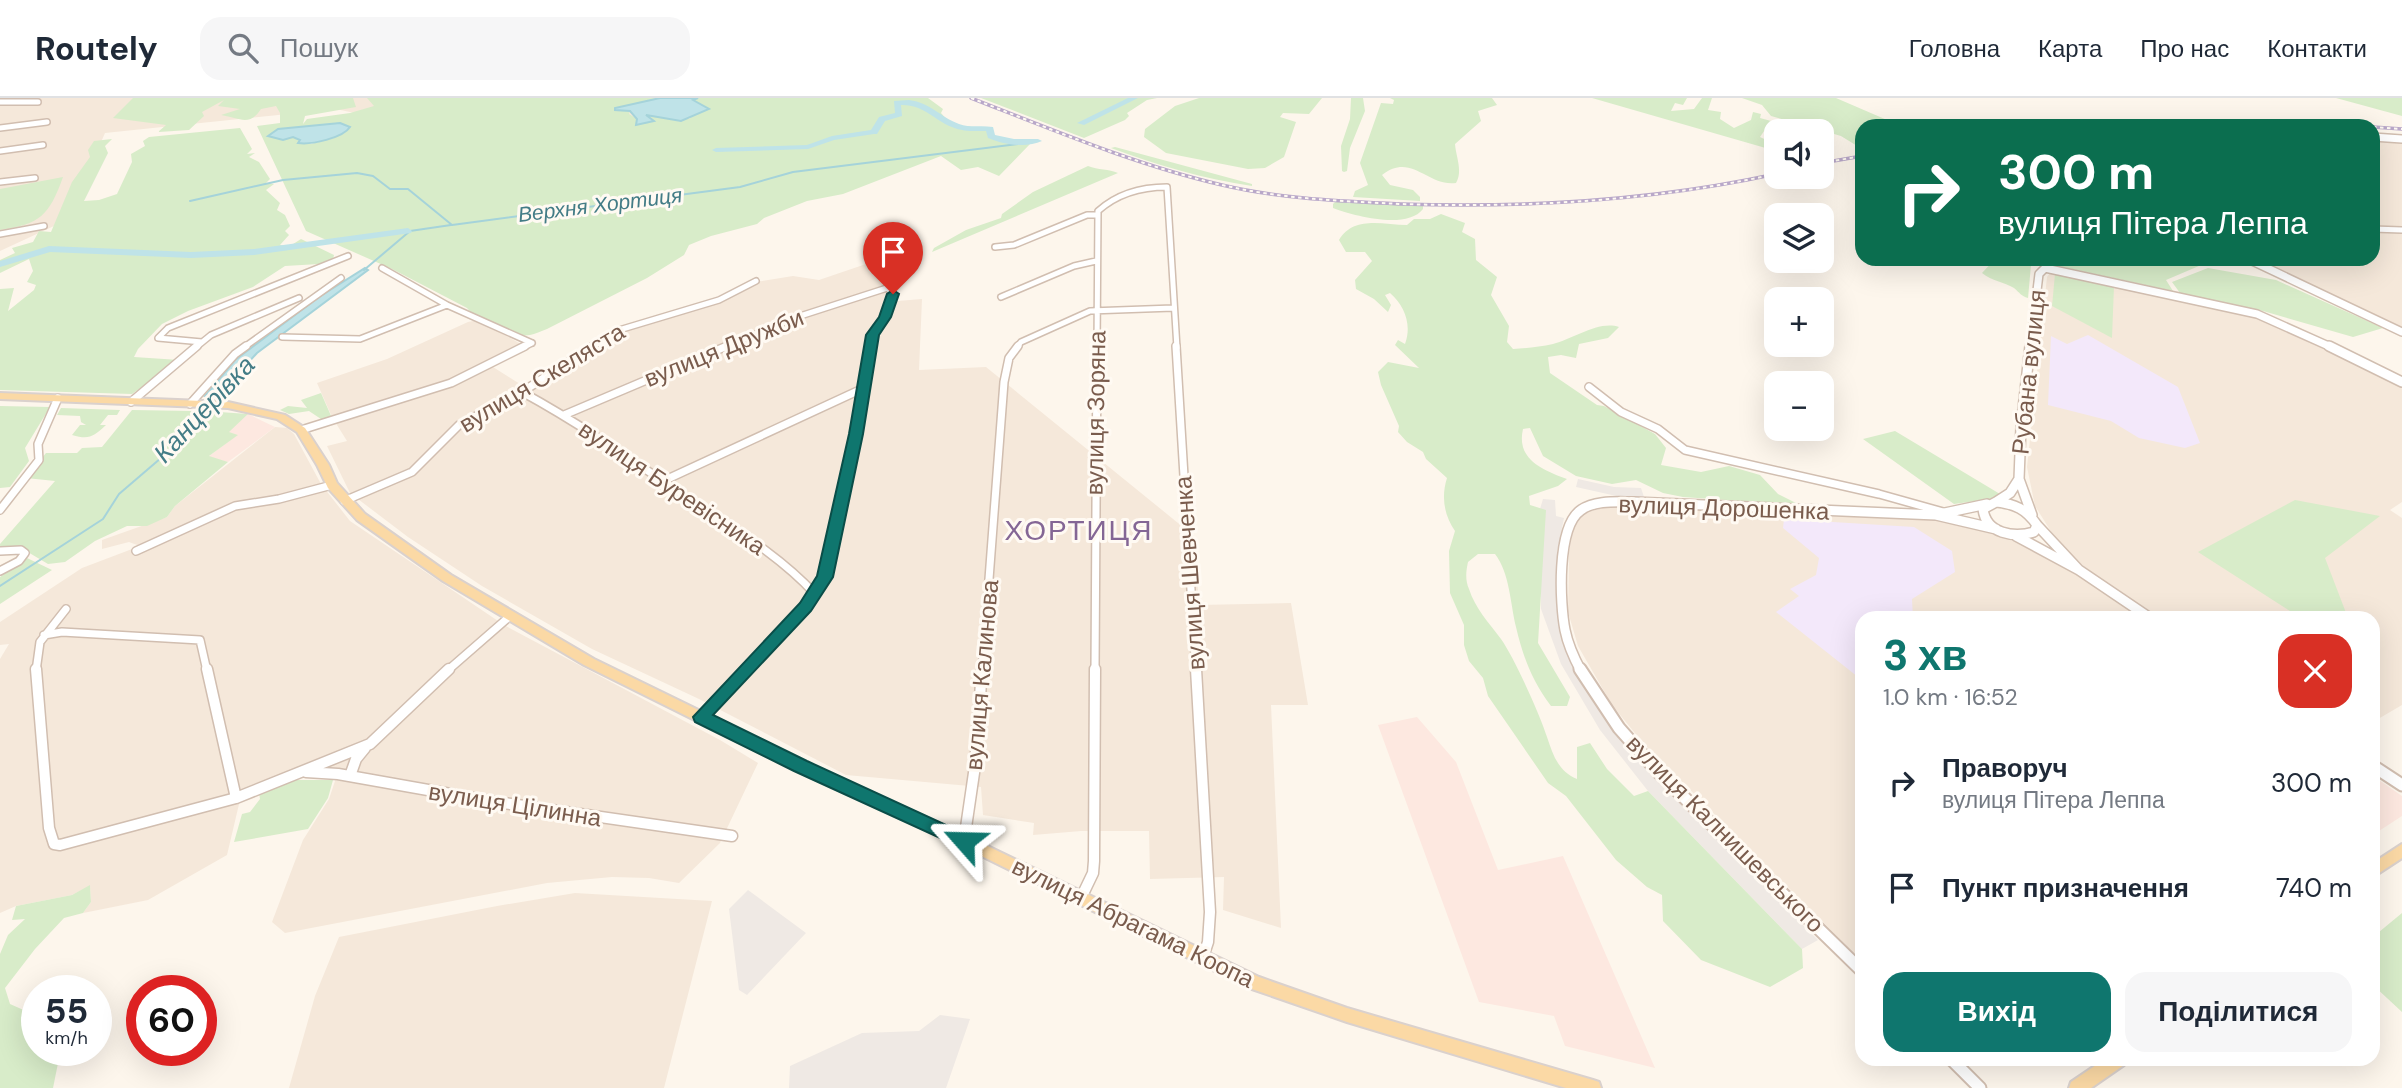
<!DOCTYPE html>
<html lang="uk">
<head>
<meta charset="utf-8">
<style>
	body { margin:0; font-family:"DM Sans",sans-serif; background:#f6f6f7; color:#1f2937; height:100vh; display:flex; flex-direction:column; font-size:26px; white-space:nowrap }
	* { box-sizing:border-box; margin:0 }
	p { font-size:23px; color:#747a83 }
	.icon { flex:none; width:38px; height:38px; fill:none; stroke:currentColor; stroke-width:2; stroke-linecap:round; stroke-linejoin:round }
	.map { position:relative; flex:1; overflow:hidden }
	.sheet { position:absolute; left:1855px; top:513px; width:525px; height:455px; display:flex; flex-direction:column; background:#fff; border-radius:21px; box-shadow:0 7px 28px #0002 }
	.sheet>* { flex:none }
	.hud { position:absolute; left:1855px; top:21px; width:525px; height:147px; border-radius:21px; box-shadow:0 7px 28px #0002; background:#0b6e4f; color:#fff; overflow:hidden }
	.buttons { position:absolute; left:1764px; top:21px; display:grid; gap:14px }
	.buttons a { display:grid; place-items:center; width:70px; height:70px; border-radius:14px; background:#fff; box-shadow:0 7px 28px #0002; font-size:35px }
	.speed { position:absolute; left:21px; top:877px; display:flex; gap:14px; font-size:35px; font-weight:700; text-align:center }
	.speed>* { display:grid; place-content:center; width:91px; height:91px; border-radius:50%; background:#fff; box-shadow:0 7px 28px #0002; line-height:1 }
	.speed small { font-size:18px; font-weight:400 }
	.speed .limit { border:10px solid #d22; background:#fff; color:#111 }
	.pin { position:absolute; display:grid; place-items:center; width:60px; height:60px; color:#fff; margin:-72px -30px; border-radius:50% 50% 50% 0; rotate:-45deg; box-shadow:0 0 7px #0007 }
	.pin .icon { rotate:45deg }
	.me { position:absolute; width:77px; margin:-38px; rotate:295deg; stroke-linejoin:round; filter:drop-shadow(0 0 5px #0008) }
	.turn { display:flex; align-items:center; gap:24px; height:147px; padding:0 28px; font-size:32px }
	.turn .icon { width:91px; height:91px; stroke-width:2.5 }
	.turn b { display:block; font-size:49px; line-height:60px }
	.round { display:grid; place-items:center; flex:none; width:74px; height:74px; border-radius:21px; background:#f6f6f7 }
	.headline { display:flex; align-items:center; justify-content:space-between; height:119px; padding:0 28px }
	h1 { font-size:42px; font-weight:800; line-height:52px; color:#0f766e }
	.action { display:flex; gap:14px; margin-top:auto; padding:14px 28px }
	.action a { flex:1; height:80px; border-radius:21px; background:#0f766e; color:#fff; font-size:28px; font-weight:800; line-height:80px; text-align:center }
	.action a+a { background:#f6f6f7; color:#1f2937 }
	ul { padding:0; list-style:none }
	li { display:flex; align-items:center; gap:21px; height:105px; padding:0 28px }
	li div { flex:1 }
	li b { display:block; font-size:26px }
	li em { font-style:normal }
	header { display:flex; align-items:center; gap:42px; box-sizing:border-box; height:98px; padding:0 35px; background:#fff; border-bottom:2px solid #e0e1e3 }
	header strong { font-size:33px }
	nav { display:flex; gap:38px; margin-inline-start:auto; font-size:24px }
	.search { width:490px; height:63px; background:#f6f6f7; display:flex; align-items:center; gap:18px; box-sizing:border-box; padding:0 24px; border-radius:21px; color:#747a83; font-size:26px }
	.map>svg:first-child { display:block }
	.residential { fill:#f5e8da }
	.commercial { fill:#fde8e0 }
	.industrial { fill:#efe9e4 }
	.education { fill:#f3e8fa }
	.green { fill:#d8ecc9; fill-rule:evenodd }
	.water { fill:#bfe3e8; stroke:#a5d3da; stroke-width:2 }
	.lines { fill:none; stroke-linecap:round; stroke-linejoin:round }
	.stream { stroke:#a5d3da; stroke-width:2 }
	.river { fill:#bfe3e8; fill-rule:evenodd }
	.minor-far2-casing { stroke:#d1beb0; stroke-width:8 }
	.minor-far1-casing { stroke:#d1beb0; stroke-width:10 }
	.minor-casing { stroke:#d1beb0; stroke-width:13 }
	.tertiary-far2-casing { stroke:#d1beb0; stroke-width:10 }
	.tertiary-far1-casing { stroke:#d1beb0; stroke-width:12 }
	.tertiary-casing { stroke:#d1beb0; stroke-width:15 }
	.primary-casing { stroke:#dad1cd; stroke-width:4 }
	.minor-far2 { stroke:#fff; stroke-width:5 }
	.minor-far1 { stroke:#fff; stroke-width:7 }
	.minor { stroke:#fff; stroke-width:10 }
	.tertiary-far2 { stroke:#fff; stroke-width:7 }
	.tertiary-far1 { stroke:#fff; stroke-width:9 }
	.tertiary { stroke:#fff; stroke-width:11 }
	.primary { fill:#fbd9a5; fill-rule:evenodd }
	.rail-casing { stroke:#b9a8c9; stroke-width:3.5 }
	.rail { stroke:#fffaf3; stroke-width:2; stroke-dasharray:3.5; stroke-linecap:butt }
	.route { fill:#0f766e; stroke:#0a4d48; stroke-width:2 }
	.labels { text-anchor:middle; stroke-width:6; stroke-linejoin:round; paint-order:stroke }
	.far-water-label { font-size:21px; font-style:italic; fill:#437c86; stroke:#fffaf3 }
	.street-label { font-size:24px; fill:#7a5c4d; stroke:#fffaf3 }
	.water-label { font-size:26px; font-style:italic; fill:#437c86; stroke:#fffaf3 }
	.quarter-label { font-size:28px; letter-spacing:2px; fill:#846695; stroke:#fffaf3 }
</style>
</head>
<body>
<header>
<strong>Routely</strong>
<div class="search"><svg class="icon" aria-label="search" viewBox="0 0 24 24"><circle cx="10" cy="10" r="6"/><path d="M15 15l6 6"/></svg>Пошук</div>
<nav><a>Головна</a><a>Карта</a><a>Про нас</a><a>Контакти</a></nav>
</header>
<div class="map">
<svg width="2402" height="990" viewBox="0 0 2402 990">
	<rect width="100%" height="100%" fill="#fdf6ec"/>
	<path class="residential" d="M0 0H815L779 40 410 27 336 11 105 35 67 122 0 153Z
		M2373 43 2402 44V232L2253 161H2373Z
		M866 166 898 203 922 201 919 272 986 269 1194 438 1199 507 1291 505 1308 607H1271L1281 830 1223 812 1224 779 1150 781 1149 733H1081L1033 737 1034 725 983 717 981 689 846 677 699 601 592 551 482 488 408 439 350 395 327 348 347 343 332 319 317 285 387 261 468 224 478 222 528 250 493 269 528 291 623 230 727 199 756 184 793 178 819 182Z
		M2056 174 2227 211 2265 222 2297 235 2402 287V404L2390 412 2402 420V607L2373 624V520H2158L2089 473 2057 443 2035 408 2027 369 2047 179 2050 175Z
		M275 329 287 330 294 336 321 386 350 423 504 527 720 642 758 665 720 745 679 785 649 780 612 779 547 785 285 835 272 824 303 742 329 701 336 680 302 677 240 702 227 757 148 802 83 815 91 804 90 788 72 797 16 808 0 815V561L9 546 0 547V524L82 470 140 448 129 444 102 451V442L167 419 175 408Z
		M1631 407 1938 422 1992 434 2028 448 2078 477 2141 520H1862V854L1854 855 1643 645 1612 607 1578 548 1568 514 1569 455 1574 423 1584 415 1611 408Z
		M575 795 712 803 664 990H289L315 898 339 839 497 808Z"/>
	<path class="commercial" d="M248 316 275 329 228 364 208 359 237 337 228 334Z
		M1417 619 1456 664 1498 772 1563 758 1655 970 1565 948 1554 918 1479 904 1378 627Z
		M2373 678 2402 698V718L2379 733 2373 729Z"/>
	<path class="industrial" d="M1578 381 1614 389 1641 390 1644 399H1621L1576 389Z
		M1543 401 1555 402 1556 418 1564 420 1557 454V508L1563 543 1572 563 1662 686 1818 842 1802 851 1648 693 1600 632 1561 566 1541 511 1540 411Z
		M748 792 806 835 747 897 739 892 729 811Z
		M940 917 970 921 946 990H789L790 968 862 935 919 933Z"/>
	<path class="education" d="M2088 237 2178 289 2200 345 2185 350 2139 340 2111 323 2048 307 2051 238 2067 246Z
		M1784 421 1914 429 1952 453 1955 474 1912 501 1913 520H1862V577L1858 579 1776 514 1799 498 1790 491 1816 477 1819 460 1783 430Z"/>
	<path class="green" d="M133 0H353L356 9 305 18 303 26 307 21 350 15 374 8 367 0H670L630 13 629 16 637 21 636 26 643 23 645 17H656L664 21H689L696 15V5L682 0H928L943 11 941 15C956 34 971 26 990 31L991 38 996 41 1030 46 999 78 978 69 961 72 941 58 843 96 807 103 764 120 757 126 711 138 689 147 684 157 647 180 547 231C541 233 535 236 530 237 510 240 479 225 467 210L392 171 306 133 257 28 280 25V15L276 8 261 11C249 29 240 20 221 17L240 11 218 8 224 2 202 14 204 18 189 32 158 34 166 27 113 20ZM340 25 334 40 311 46 293 39 279 40 269 37 278 31Z
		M981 0H1157L1147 2 1127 15 1129 18 1125 22 1084 40Z
		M1199 0H1322L1309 16 1283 15 1280 19 1296 24 1284 59 1265 70 1248 71 1166 55 1144 39 1145 31 1175 8Z
		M1351 0H1363L1365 13 1350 50 1347 73 1344 74 1342 73 1341 48 1350 21Z
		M1390 0H1492L1497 7 1478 13 1481 23 1455 46C1456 59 1463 73 1456 85 1427 89 1412 54 1382 77L1390 87 1413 92 1420 99V103L1353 99 1355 93 1368 87 1360 65 1381 5 1393 6 1394 2Z
		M1592 0H1687L1683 7 1675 5 1671 13 1694 11 1702 0H1712L1708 12 1721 14 1720 21 1734 30 1751 22 1753 14 1761 16 1760 20 1771 23 1760 39 1773 45 1776 43V53Z
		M1742 0H1836L1901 28H1862V51L1841 38 1771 18 1762 7Z
		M2336 0H2402V18Z
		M240 30 252 51 247 56 255 55 249 59 259 64 270 81 266 85 274 86 266 92 280 105 277 112 285 117 290 128 285 133 289 137 280 147 290 148 301 141 334 157 333 161 319 166 285 168 253 189 188 213 162 226 138 251 134 259 179 262 132 296 0 292V191L14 190 8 213 34 192 36 187 27 184 33 173 29 161 0 175V162L15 155 12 150 33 144 39 133 51 134 72 84 90 59 88 52 94 43 112 41 105 48 108 55 84 103 99 102 117 96 132 64 131 56 145 48 143 43 149 39Z
		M1115 49 1252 86V88C1204 81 1157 67 1111 50Z
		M1088 68C1098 72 1109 71 1118 75L932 154 934 150 966 132 1001 120 1002 116 1033 94Z
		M63 79C49 118 40 126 0 132V91Z
		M1337 102 1416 106 1423 108V111C1407 132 1354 118 1333 110V106Z
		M1441 116 1465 125 1462 134 1475 141 1476 162 1497 179 1491 197 1509 228 1507 244 1513 251C1526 250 1540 249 1553 246 1573 241 1599 222 1619 229L1608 240 1579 246 1576 260 1561 257 1548 259 1550 275 1597 307 1604 308 1655 336 1666 350 1661 367 1701 374 1729 368 1760 377 1778 396 1800 407 1683 399 1663 395 1636 382 1612 386 1576 378 1543 358 1530 330 1523 331C1516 361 1542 372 1567 381L1558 388 1529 398 1530 407 1546 412 1538 545 1570 599 1567 608H1551C1532 583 1523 559 1516 529 1510 504 1510 476 1495 456H1478L1468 464C1466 473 1465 482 1469 491 1475 510 1489 525 1501 541 1514 559 1540 617 1547 639 1553 657 1558 673 1577 681V649L1590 645 1607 671 1634 698 1648 693 1802 851 1803 870 1770 889 1701 862 1663 823 1662 797 1647 789 1616 762 1566 698 1548 685 1488 598 1483 580 1469 563 1464 547V527L1450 495 1449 453 1455 433C1444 417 1441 399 1447 380L1426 361 1423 354 1407 344 1398 334 1399 328 1381 287 1378 274 1388 264 1419 270 1395 247 1398 242 1405 246C1412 227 1405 208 1390 195L1385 197 1391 207 1388 214 1374 201 1356 191 1355 182 1372 163 1365 154H1346L1339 142C1354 117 1383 127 1407 127L1414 121H1430Z
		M1995 161H2015L2031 167 2028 200C2021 198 2020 195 2014 190 2004 184 1992 183 1982 175Z
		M2026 161H2211L2213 162 2166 182 2173 193Z
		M2208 170 2276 182 2383 230 2353 239 2263 213 2180 195 2172 184Z
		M2055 176 2114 188 2112 240 2052 208Z
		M321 295 332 320 324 323 309 313 289 316 280 312 288 308 307 310 301 302Z
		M0 308 50 309 25 350 29 363 10 389 0 390Z
		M61 310 120 312 117 317H108L100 327H106C93 339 89 342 72 337L80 327H86L81 324 80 318 57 317Z
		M132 312 192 313 182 338 205 313 248 316 229 334 238 337 209 358 228 364 175 408 167 419 147 428H127L95 443 65 464 48 466 21 450 0 452V446L55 383 26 380 46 355H77L82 350 102 349Z
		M1895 333 2000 396 1990 401 1954 406 1863 341Z
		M2295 402 2380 418 2325 460 2348 520H2301L2198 454Z
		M27 460 52 472 0 506V479Z
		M293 682H333L328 700 308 731 234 744 242 716 250 714 260 701 259 695Z
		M90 787 91 804 83 815 64 820 35 851 5 890 10 906 37 918V952H58L60 955 53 990H0V856L8 837 25 821 12 822 16 808 72 797Z
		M2402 815V914L2373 887V839Z"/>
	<path class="water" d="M660 0H698L693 2 709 11 681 23 646 17 654 23 636 27 637 21 630 13 615 12V10Z
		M340 25 350 29C343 40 311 47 298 45L300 42 293 39 283 42 268 38 278 31Z
		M365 170 368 172 257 255 217 299 205 298 235 262 319 199Z"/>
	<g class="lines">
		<path class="stream" d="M190 103 283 82 357 75 373 78 390 91H408L452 127 740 89 793 74 1026 45
			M364 172 410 133 451 127
			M0 488 103 421 119 396 175 348 183 337"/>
		<path class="river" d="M1128 0H1138L1084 27 1077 25Z
			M909 2C931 5 940 19 959 26 970 30 982 27 993 29L995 37 1014 41H1038L1042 43C1027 50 1004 47 988 40L986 33C974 33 964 34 952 29 934 22 923 6 901 7L902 18 885 23 877 36H874L834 42 808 51 716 54 712 52 716 50 807 47 832 38 871 32 879 19 895 15 894 3Z
			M408 130 412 133 411 135 254 157 191 160 50 154 0 169V163L49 148 191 154 254 151Z"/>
		<g class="minor-far2-casing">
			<path id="minor-far2" d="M0 4H38
				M0 30 47 24
				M0 53 43 47
				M0 84 35 80
				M2373 131 2402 132
				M0 136 44 128
				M995 149 1014 147 1087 117H1098
				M382 170 447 207 532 245
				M1001 199 1074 168 1096 163
				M282 239 360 241 447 207
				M202 244 158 240 168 230 348 158
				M195 250 211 237 299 200
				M243 250 341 180
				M522 250 532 245
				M591 250 619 232 719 202 756 183
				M723 250 794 220 887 190 893 195C887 214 874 232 871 250
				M1016 250 1021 244 1090 213 1173 210
				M1097 250 1098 113C1117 96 1142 89 1167 89L1177 250"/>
		</g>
		<g class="minor-far1-casing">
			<path id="minor-far1" d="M1176 248 1196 573
				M1589 289 1621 314 1658 331 1685 352 1879 396 1947 415
				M522 294C579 325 632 362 686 399 731 429 778 456 815 496
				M131 304 197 248
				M190 306 235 256 246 248
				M564 317 727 248
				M301 332 451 285 525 248
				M661 384 864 290
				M344 403 412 374 459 327 522 294 593 248
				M0 412 39 362 38 346 58 300
				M0 453 21 452 25 455 19 463 0 473
				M136 453 235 408 279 401 332 387
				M44 537 62 534 200 542 207 573
				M36 573 40 544 66 511
				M447 573 509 519
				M745 573 806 509 825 479 871 248
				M982 573 1004 284 1009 260 1018 248
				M1095 573 1097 248"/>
		</g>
		<g class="minor-casing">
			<path id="minor" d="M36 571 49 730 54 746 60 747 236 700 370 646 449 571
				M207 571 236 700
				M1196 571 1210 814 1208 844 1203 859
				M701 619 747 571
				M306 674 338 676 490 703 732 738
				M350 678 356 661 365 650
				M964 743 975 668 982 571
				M1081 800 1093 775 1094 763 1095 571"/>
		</g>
		<g class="tertiary-far2-casing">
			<path id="tertiary-far2" d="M2373 39 2402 41
				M2248 161 2402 234
				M2030 250 2039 176 2045 170 2257 216 2333 250"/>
		</g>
		<g class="tertiary-far1-casing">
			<path id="tertiary-far1" d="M2030 248 2021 329 2019 381 2032 417
				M2329 248 2402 284
				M1996 404 2010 395 2019 381
				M1996 404C2015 406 2026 411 2037 427L2034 434C2014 440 1986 436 1983 411Z
				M1940 416 1987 406
				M2037 427 2079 472
				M2016 438 2079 472 2150 520
				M1581 573C1574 560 1568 547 1565 532 1560 506 1556 429 1581 412 1595 402 1617 404 1634 404L1936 417 1996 431"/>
		</g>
		<g class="tertiary-casing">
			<path id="tertiary" d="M1580 571 1619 630 1659 675 1862 873
				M2373 668 2402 687
				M1951 961 1980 990"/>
		</g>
		<g class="primary-casing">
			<path id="primary" d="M0 295 228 304 285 317 305 330 329 367 337 385 365 416 451 477 594 561 805 664 969 739 1259 879 1347 910 1593 982 1599 984 1601 990H1566L1347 924 1249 890 959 747 795 672 584 567 443 483 357 422 328 390 317 367 297 334 277 321 228 310 0 301Z
				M2402 746V760L2373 779V765Z
				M2105 961H2126L2124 967 2091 990H2069L2071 984Z"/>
		</g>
		<use href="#minor-far2" class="minor-far2"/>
		<use href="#minor-far1" class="minor-far1"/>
		<use href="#minor" class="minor"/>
		<use href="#tertiary-far2" class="tertiary-far2"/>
		<use href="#tertiary-far1" class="tertiary-far1"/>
		<use href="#tertiary" class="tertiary"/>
		<use href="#primary" class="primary"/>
		<g class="rail-casing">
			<path id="rail" d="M971 0C1053 32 1136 67 1222 87 1281 101 1341 103 1401 106 1528 110 1652 103 1776 76
				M2084 28 2189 23 2333 28
				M2373 29 2402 31
				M1822 65 1862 58"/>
		</g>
		<use href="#rail" class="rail"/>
	</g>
	<path class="route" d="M893 192 899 196 891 219 879 237 863 336 833 479 811 513 713 617 807 663 970 738 973 743 970 749 964 751 794 673 695 624 693 619 800 505 817 478 849 336 866 237 879 219 887 196Z"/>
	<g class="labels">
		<g class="far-water-label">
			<text transform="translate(600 107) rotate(-7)" y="7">Верхня Хортиця</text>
		</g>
		<g class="street-label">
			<text transform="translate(724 250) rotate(-22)" y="8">вулиця Дружби</text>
			<text transform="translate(2029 274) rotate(-84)" y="8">Рубана вулиця</text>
			<text transform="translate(542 280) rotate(-31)" y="8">вулиця Скеляста</text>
			<text transform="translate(1096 315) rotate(-89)" y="8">вулиця Зоряна</text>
			<text transform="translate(672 390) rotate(34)" y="8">вулиця Буревісника</text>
			<text transform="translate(1724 410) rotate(2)" y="8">вулиця Дорошенка</text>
			<text transform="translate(1190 475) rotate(-94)" y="8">вулиця Шевченка</text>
			<text transform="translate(982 577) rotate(-85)" y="8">вулиця Калинова</text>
			<text transform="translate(515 707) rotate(9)" y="8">вулиця Цілинна</text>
			<text transform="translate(1725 736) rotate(45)" y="8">вулиця Калнишевського</text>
			<text transform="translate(1133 825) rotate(26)" y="8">вулиця Абрагама Коопа</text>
		</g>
		<g class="water-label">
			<text transform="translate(204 311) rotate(-47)" y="9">Канцерівка</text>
		</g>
		<g class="quarter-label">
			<text x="1079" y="442">ХОРТИЦЯ</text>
		</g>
	</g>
</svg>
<div class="buttons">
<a><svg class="icon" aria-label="sound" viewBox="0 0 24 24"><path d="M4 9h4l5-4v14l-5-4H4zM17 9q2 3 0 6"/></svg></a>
<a><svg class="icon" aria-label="layers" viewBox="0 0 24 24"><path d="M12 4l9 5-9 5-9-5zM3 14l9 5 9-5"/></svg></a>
<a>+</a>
<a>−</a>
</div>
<div class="speed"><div>55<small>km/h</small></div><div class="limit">60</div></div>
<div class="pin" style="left:893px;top:196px;background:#d93025"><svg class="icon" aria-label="arrive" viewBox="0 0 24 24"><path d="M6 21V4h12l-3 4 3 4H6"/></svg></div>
<svg class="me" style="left:964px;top:743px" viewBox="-20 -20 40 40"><path d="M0-17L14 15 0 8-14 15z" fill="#0f766e" stroke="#fff" stroke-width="4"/></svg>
<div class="hud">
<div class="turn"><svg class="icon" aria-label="right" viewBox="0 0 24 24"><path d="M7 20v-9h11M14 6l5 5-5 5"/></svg><div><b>300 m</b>вулиця Пітера Леппа</div></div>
</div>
<section class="sheet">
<div class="headline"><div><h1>3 хв</h1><p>1.0 km · 16:52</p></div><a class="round" style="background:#d93025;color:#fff"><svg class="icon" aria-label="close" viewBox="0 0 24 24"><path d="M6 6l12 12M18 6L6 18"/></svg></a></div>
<ul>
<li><svg class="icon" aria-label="right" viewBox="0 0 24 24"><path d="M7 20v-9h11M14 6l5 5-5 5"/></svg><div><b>Праворуч</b><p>вулиця Пітера Леппа</p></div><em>300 m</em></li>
<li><svg class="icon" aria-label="arrive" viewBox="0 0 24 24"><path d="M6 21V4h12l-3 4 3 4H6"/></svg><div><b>Пункт призначення</b></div><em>740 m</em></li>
</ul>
<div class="action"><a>Вихід</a><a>Поділитися</a></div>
</section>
</div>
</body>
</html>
